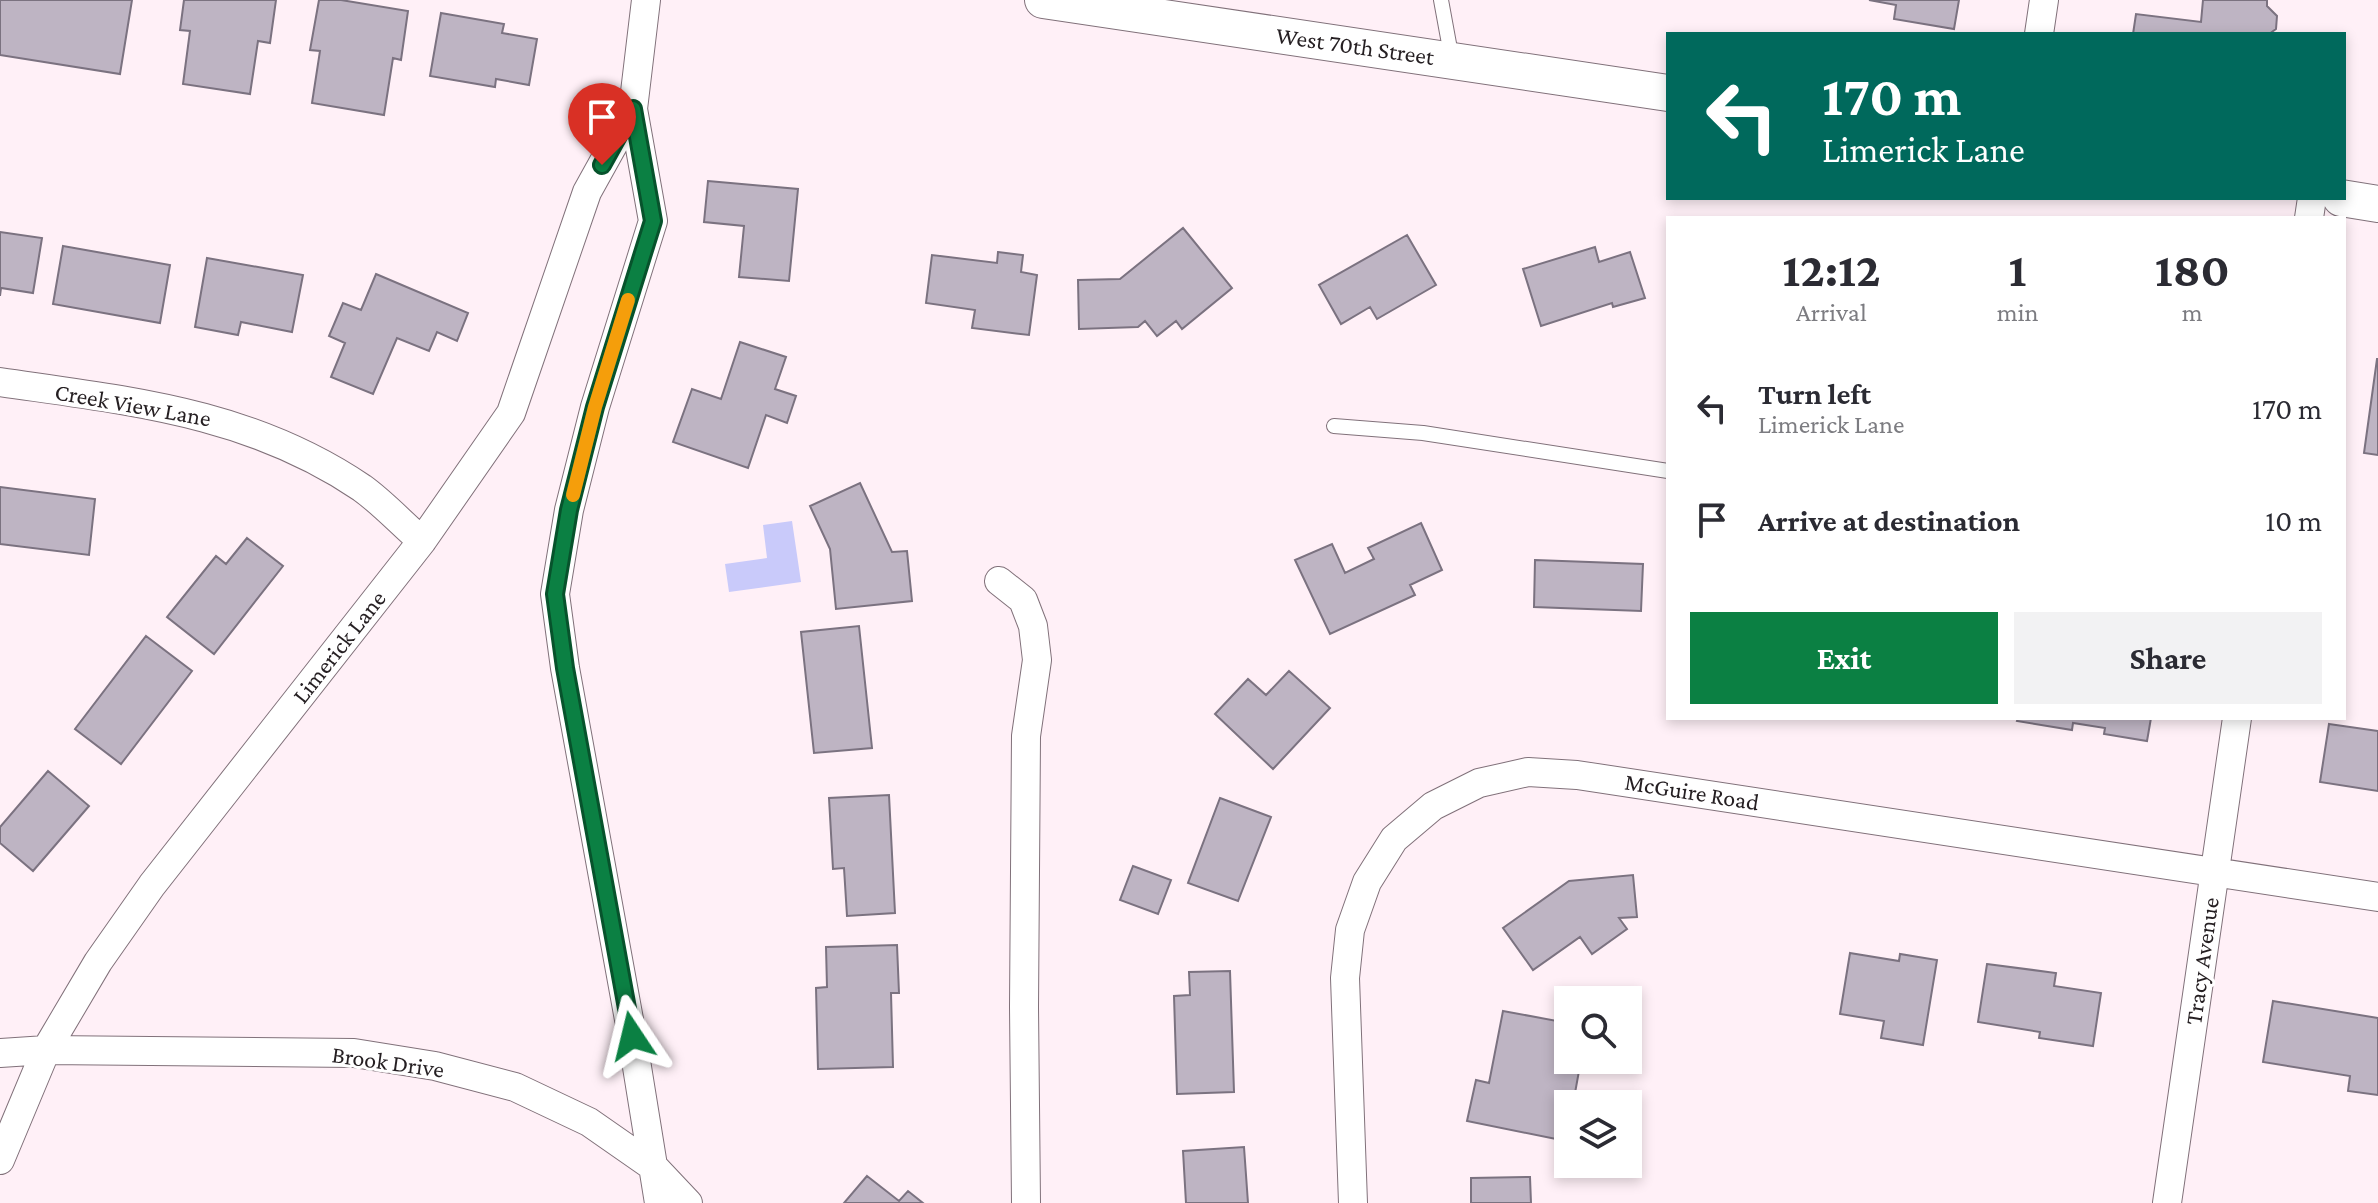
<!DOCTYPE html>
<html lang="en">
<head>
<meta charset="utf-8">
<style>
	body { margin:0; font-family:"Crimson Pro",serif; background:#f2f2f3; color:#2b2b33; height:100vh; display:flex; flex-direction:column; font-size:30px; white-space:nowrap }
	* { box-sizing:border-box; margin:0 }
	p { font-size:26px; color:#7c7c81 }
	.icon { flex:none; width:44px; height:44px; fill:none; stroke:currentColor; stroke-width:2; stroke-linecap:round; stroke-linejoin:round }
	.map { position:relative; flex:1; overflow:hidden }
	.sheet { position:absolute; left:1666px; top:216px; width:680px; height:504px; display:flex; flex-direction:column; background:#fff; border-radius:0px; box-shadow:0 4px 12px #0003 }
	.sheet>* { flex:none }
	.top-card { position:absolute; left:1666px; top:32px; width:680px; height:168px; border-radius:0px; box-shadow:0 4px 12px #0003; background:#00695c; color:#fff; overflow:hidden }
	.controls { position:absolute; left:1554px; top:986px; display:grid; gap:16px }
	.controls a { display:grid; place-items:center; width:88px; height:88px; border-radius:0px; background:#fff; box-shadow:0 4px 12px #0003; font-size:40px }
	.pin { position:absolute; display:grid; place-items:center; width:68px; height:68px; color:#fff; margin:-82px -34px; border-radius:50% 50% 50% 0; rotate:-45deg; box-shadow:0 0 8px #0007 }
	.pin .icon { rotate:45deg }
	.me { position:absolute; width:88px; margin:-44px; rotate:350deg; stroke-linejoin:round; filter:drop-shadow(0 0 6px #0008) }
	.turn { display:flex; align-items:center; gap:28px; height:168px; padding:0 24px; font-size:36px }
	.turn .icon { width:104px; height:104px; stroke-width:2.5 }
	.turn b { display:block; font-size:56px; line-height:68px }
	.eta { display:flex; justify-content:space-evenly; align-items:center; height:136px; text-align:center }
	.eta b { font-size:48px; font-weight:700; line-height:56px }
	.cta { display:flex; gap:16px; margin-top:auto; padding:16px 24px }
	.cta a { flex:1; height:92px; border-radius:0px; background:#0b8043; color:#fff; font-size:32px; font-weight:700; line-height:92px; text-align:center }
	.cta a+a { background:#f2f2f3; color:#2b2b33 }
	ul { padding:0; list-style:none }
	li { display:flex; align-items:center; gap:24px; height:112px; padding:0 24px }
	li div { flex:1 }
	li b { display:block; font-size:30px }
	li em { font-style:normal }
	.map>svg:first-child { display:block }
	.water { fill:#c9cafa }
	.building { fill:#beb4c3; stroke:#7b7280; stroke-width:2 }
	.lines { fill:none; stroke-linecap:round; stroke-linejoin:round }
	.service-casing { stroke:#81717a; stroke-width:16 }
	.minor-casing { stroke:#81717a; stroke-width:30 }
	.tertiary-casing { stroke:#81717a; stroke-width:38 }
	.service { stroke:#fff; stroke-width:14 }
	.minor { stroke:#fff; stroke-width:28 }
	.tertiary { stroke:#fff; stroke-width:36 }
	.route-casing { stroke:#07532c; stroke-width:20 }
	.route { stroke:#0b8043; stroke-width:14 }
	.slow { stroke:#f59e0b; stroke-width:14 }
	.labels { text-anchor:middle; stroke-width:6; stroke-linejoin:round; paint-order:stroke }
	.street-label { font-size:24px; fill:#251f22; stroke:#fff }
</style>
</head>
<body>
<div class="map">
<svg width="2378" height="1203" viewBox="0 0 2378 1203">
	<rect width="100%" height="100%" fill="#fff0f7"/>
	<path class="water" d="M792 521 801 582 729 592 725 564 767 558 763 525Z"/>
	<path class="building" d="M0 0H132L120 74 0 55Z
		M184 0H276L270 43 258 41 250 94 183 84 190 31 180 30Z
		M319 0H341L408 11 401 60 393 58 384 115 312 103 320 51 310 50Z
		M1869 0H1959L1954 29 1894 19 1896 5Z
		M2203 0H2267V6L2277 16 2276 29 2269 34H2133L2136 14 2201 22Z
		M441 13 504 24 502 33 537 39 529 85 496 79 495 87 430 76Z
		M708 181 798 189 789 281 739 277 744 226 704 222Z
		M1183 228 1232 288 1182 329 1176 321 1157 336 1145 321 1138 327 1079 329 1078 280 1120 279Z
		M0 232 42 238 33 293 1 288 0 296Z
		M1407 235 1436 285 1377 319 1370 307 1341 324 1319 285Z
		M63 246 170 265 160 323 53 304Z
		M1595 247 1599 262 1630 252 1645 298 1613 307 1612 303 1541 326 1523 269Z
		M998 252 1023 255 1021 272 1037 275 1029 335 972 328 975 310 926 303 932 255 997 263Z
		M207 258 303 275 292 332 241 322 238 335 195 327Z
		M376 274 468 313 457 341 437 332 429 351 397 338 373 394 331 377 345 343 329 336 343 303 361 310Z
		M740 342 786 357 775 389 796 396 787 423 766 415 748 468 673 442 692 389 721 399Z
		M2377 359H2378V455L2364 453Z
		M860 483 892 552 907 551 912 601 836 609 830 549 810 506Z
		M0 487 95 499 89 555 0 544Z
		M1421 523 1442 570 1410 585 1415 595 1330 634 1295 560 1332 544 1345 573 1374 559 1368 548Z
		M247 538 283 566 214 654 167 617 216 556 226 564Z
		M1535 560 1643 564 1641 611 1534 607Z
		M859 626 872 748 814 753 801 632Z
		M146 636 192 671 121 764 75 729Z
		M1289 671 1330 708 1273 769 1215 714 1248 679 1266 695Z
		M2018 718H2151L2147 741 2104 734 2105 728 2073 723 2072 730 2017 721Z
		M2329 724 2378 731V791L2320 782Z
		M48 771 89 806 33 871 0 843V827Z
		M889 795 895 913 847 916 844 868 833 869 829 798Z
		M1220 798 1271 817 1238 901 1188 883Z
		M1133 866 1171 880 1158 914 1120 900Z
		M1633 875 1637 917 1619 918 1627 929 1592 954 1580 937 1533 970 1503 928 1569 881Z
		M897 945 899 993H891L893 1067 818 1069 816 988 827 987 826 947Z
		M1850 953 1899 961 1900 954 1937 960 1923 1045 1881 1038 1884 1021 1840 1014Z
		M1987 964 2056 973 2054 986 2101 993 2093 1046 2039 1038 2040 1032 1978 1022Z
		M1230 971 1234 1092 1177 1094 1174 996 1190 995 1189 972Z
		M2273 1001 2378 1018V1095L2348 1091 2350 1076 2263 1062Z
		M1503 1011 1568 1023V1060H1581L1573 1104H1568L1566 1141 1467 1121 1476 1080 1489 1083Z
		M1244 1147 1248 1203H1186L1183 1151Z
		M867 1176 899 1201 908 1191 923 1203H844Z
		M1530 1177 1531 1203H1471V1178Z"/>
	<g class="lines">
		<g class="service-casing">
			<path id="service" d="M1441 0 1452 60
				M1334 426 1423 433 1668 471"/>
		</g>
		<g class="minor-casing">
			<path id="minor" d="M646 0 633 109 653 221 595 407 569 510 555 594 565 668 632 1036 659 1203
				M2039 34 2044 0
				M2309 218 2312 198
				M0 382C130 401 250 412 362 488 383 503 402 524 422 541
				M999 581 1023 600 1033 626 1037 660 1026 736 1024 1007 1026 1203
				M0 1053 46 1050 354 1053 435 1066 515 1087 589 1122 655 1168 688 1203
				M0 1160 46 1050 98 962 152 885 422 541 511 413 587 192 633 109
				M1353 1203 1345 978 1350 930 1367 882 1394 839 1433 806 1479 783 1528 772 1577 775 2378 897
				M2167 1203 2237 718"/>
		</g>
		<g class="tertiary-casing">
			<path id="tertiary" d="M1043 0 1668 93
				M2341 198 2378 204"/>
		</g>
		<use href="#service" class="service"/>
		<use href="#minor" class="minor"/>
		<use href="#tertiary" class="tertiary"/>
	</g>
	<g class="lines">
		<g class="route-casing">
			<path id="route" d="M602 165 633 109 653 221 595 407 569 510 555 594 565 668 632 1036"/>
		</g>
		<use href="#route" class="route"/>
		<path class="slow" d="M573 495 595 407 628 300"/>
	</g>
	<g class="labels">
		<g class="street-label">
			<text transform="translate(1355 46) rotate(8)" y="8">West 70th Street</text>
			<text transform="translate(133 405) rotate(10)" y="8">Creek View Lane</text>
			<text transform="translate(339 647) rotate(-52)" y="8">Limerick Lane</text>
			<text transform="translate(1692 792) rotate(9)" y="8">McGuire Road</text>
			<text transform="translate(2202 961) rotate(-82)" y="8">Tracy Avenue</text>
			<text transform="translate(388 1062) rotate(8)" y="8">Brook Drive</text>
		</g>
	</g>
</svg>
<div class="controls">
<a><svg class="icon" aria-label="search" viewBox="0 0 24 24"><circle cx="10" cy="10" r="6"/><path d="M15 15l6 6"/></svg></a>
<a><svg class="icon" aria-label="layers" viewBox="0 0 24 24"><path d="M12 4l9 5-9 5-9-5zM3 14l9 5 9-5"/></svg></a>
</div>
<div class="pin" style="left:602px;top:165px;background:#d93025"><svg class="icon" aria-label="arrive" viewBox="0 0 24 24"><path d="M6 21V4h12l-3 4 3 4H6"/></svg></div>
<svg class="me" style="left:632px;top:1036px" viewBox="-20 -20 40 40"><path d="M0-17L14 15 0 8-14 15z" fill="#0b8043" stroke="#fff" stroke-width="4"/></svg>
<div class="top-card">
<div class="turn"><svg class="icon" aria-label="left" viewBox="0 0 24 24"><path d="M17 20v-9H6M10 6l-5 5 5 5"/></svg><div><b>170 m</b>Limerick Lane</div></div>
</div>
<section class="sheet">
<div class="eta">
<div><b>12:12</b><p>Arrival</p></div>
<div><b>1</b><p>min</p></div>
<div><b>180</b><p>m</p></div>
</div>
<ul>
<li><svg class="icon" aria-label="left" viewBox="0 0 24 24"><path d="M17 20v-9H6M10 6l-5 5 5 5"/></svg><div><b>Turn left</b><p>Limerick Lane</p></div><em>170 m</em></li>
<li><svg class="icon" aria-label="arrive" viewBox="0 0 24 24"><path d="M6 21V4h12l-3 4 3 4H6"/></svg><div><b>Arrive at destination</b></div><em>10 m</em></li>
</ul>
<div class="cta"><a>Exit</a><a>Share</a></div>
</section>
</div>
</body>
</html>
